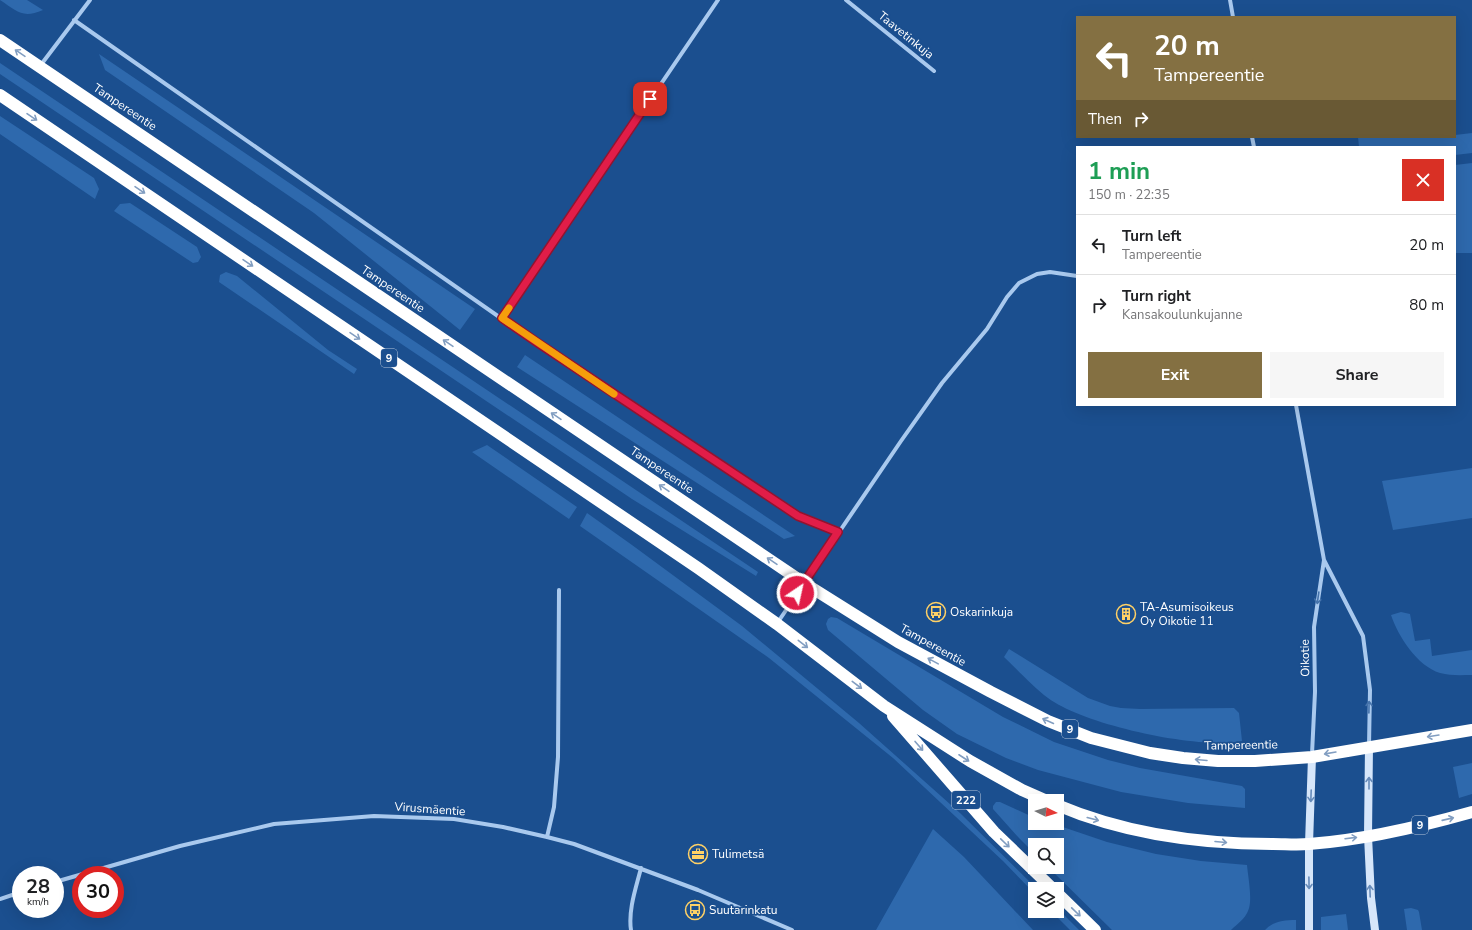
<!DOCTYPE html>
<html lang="en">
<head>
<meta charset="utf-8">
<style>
	body { margin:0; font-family:"Nunito Sans",sans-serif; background:#f6f6f6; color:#202124; height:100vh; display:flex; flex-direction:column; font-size:15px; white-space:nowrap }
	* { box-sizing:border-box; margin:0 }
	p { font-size:13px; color:#757577 }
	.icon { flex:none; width:22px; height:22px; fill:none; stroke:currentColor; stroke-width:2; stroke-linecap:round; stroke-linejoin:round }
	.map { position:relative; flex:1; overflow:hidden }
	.sheet { position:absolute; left:1076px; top:146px; width:380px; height:260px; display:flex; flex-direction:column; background:#fff; border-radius:0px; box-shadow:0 4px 16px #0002 }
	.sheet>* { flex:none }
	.banner { position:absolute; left:1076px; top:16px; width:380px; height:122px; border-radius:0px; box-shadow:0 4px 16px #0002; background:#847042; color:#fff; overflow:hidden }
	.needle { width:26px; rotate:95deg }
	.buttons { position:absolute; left:1028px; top:794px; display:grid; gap:8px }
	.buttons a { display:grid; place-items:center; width:36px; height:36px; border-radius:0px; background:#fff; box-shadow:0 4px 16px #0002; font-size:20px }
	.speed { position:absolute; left:12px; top:866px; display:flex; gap:8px; font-size:20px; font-weight:700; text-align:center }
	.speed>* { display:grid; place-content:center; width:52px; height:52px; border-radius:50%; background:#fff; box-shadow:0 4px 16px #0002; line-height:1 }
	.speed small { font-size:10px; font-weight:400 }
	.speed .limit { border:6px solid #d22; background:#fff; color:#111 }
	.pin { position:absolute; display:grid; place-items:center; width:34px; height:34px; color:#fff; margin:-17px; border-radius:8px; box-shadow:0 2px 6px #0006 }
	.me { position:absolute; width:44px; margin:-22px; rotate:34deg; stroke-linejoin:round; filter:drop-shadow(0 0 3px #0008) }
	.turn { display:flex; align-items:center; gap:14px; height:84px; padding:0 12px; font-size:18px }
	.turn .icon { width:52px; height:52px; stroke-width:2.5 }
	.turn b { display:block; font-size:28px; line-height:34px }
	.then { display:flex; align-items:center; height:38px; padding:0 12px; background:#0003; gap:8px; font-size:15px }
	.round { display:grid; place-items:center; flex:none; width:42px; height:42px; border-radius:0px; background:#f6f6f6 }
	.overview { display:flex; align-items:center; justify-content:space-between; height:68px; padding:0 12px }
	h1 { font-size:24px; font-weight:700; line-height:30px; color:#1e9e55 }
	.action { display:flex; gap:8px; margin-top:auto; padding:8px 12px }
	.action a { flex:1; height:46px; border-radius:0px; background:#847042; color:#fff; font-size:16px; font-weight:700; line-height:46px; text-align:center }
	.action a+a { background:#f6f6f6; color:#202124 }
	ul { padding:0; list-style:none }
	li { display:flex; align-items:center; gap:12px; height:60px; padding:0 12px; border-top:1px solid #e0e0e0 }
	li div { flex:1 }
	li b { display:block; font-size:15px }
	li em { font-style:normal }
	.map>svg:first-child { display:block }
	.green { fill:#2e69ad }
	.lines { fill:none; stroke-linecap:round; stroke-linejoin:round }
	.street { stroke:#a9c9ee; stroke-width:4 }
	.secondary { stroke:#d6e6fa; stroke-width:8 }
	.highway { stroke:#fff; stroke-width:12 }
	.oneway { stroke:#829ec1 }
	.oneway2 { stroke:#4674ac }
	.oneway3 { stroke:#668bba }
	.route-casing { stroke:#92132f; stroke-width:10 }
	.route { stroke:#e11d48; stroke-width:7 }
	.slow { stroke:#f59e0b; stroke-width:7 }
	.labels { text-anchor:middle; stroke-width:3.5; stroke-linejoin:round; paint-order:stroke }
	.shield { fill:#1b4f8f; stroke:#bbcadd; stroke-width:1 }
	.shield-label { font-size:11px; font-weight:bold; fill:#fff }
	.street-label { font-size:12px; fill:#fff; stroke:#1b4f8f }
	.poi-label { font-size:12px; fill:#fff; stroke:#1b4f8f; text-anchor:start }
</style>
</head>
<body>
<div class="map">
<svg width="1472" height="930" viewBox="0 0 1472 930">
	<rect width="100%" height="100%" fill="#1b4f8f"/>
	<path class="green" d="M0 0H27L43 10C22 19 17 11 0 0Z
		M99 54 475 309 460 330 314 213 105 70Z
		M0 63 758 572 756 576 632 499 0 74Z
		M0 116 94 178 99 189 95 199 0 134Z
		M1472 133V153L1455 155V147H1359L1358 137H1455V135Z
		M1472 163V253H1455V165Z
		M130 203 197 247 201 257 198 262 193 263 114 211 120 204Z
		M226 272 237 276 328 350 357 369 354 374 219 282 220 275Z
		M525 355 795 536 784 539 517 367Z
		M487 445 577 507 569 519 472 452Z
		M1472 468V518L1393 530 1382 481Z
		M587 513 632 545 742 626 859 723 960 813 1037 889H1035V894L1003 861 893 758 769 658 580 526Z
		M1401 612 1410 614 1415 641 1430 639 1432 656 1472 650V675C1462 675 1451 676 1440 673 1417 666 1398 636 1391 615Z
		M831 617 837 618 1003 717 1054 742 1108 760 1140 768 1242 786 1245 789V808L1188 803 1121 792 1038 770 1006 758 957 734 923 710 828 630 826 624 828 619Z
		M1009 649 1088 698 1110 706 1121 708 1140 709 1234 708 1239 713 1242 741C1199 750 1084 725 1048 698 1033 687 1018 670 1004 657Z
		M1472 763V794L1459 798 1453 767Z
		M996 802H1000L1035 818V823H1051L1107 842 1156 854 1201 861 1247 865C1248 877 1253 901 1248 911 1245 919 1237 924 1231 930H1112L1048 867H1057V845H1035V854L1019 838 993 809V806Z
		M933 829 964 857 1033 930H876Z
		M1057 908 1079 930H1070L1051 911H1057Z
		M1411 908 1418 910 1419 912 1422 930H1407L1404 909Z
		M1346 914 1348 930H1321V917Z
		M1296 920V930H1265C1274 921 1284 920 1296 920Z"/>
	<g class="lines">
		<path class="street" d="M846 0 934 71
			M1230 0 1233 17
			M74 20 525 335 798 516 838 532
			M40 66 90 0
			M1252 137 1254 147
			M502 318 718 0
			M1296 405 1324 560 1363 636 1370 690 1369 746
			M778 622 901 441 942 383 987 329 1007 297 1019 283 1037 274 1050 272 1077 276
			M1312 754 1315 692 1314 627 1324 560
			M547 837 554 807 558 757 559 590
			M55 882 180 846 274 824 374 816 454 819 503 827 547 837 574 844 698 890 792 930
			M0 899 21 892
			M631 930C628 910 636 888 641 868"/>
		<path class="secondary" d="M1369 746 1368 836 1371 898 1375 930
			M1309 930V844L1312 757"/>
		<path class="highway" d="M0 40 804 583 898 642 991 692 1048 721 1091 738 1150 753 1183 758 1218 761H1255L1312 757 1472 730
			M0 95 698 568 777 624 884 706 970 761 1022 790 1047 801
			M893 716 994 832 1053 889
			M1057 805C1125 834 1199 844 1273 844 1285 844 1297 845 1309 844 1364 840 1419 827 1472 812
			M1057 893 1095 930"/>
	</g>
	<defs><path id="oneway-shaft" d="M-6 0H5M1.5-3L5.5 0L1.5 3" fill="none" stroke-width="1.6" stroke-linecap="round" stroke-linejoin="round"/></defs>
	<g class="oneway">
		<use href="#oneway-shaft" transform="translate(20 53) rotate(-146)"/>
		<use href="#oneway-shaft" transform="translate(32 117) rotate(34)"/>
		<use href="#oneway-shaft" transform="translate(140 190) rotate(34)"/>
		<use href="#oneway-shaft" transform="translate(248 263) rotate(34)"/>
		<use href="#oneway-shaft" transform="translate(355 336) rotate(34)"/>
		<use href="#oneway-shaft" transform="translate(448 343) rotate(-146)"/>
		<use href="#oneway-shaft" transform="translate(556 416) rotate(-146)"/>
		<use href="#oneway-shaft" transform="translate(664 488) rotate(-146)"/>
		<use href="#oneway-shaft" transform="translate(772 561) rotate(-146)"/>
		<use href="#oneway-shaft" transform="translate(803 644) rotate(38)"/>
		<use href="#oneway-shaft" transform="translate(933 661) rotate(-151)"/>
		<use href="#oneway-shaft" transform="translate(857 685) rotate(37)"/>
		<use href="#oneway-shaft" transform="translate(1048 721) rotate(-156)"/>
		<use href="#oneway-shaft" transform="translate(1433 736) rotate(171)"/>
		<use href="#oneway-shaft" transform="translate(919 746) rotate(49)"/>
		<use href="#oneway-shaft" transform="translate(1330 753) rotate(170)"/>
		<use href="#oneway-shaft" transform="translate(964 758) rotate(33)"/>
		<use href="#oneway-shaft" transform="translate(1201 760) rotate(-175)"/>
		<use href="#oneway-shaft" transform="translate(1093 819) rotate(15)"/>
		<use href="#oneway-shaft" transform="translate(1448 819) rotate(-13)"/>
		<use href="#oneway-shaft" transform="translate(1351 838) rotate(-7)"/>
		<use href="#oneway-shaft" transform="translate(1221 842) rotate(5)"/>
		<use href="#oneway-shaft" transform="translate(1005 843) rotate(44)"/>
		<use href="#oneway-shaft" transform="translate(1076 912) rotate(44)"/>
	</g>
	<g class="oneway2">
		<use href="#oneway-shaft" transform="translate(1318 598) rotate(98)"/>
		<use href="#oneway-shaft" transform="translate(1369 707) rotate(-89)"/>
	</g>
	<g class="oneway3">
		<use href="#oneway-shaft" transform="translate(1369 783) rotate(-90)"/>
		<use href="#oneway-shaft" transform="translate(1311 796) rotate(92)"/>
		<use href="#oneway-shaft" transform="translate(1309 883) rotate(89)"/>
		<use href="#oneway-shaft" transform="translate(1370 891) rotate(-92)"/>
	</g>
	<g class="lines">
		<g class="route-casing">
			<path id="route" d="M650 99 502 318 538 343 798 516 838 532 797 593"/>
		</g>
		<use href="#route" class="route"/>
		<path class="slow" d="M509 308 502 318 614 394"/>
	</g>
	<defs>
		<g id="bus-ring" transform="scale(1)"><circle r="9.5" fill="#1b4f8f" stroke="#ffd166" stroke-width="1.5"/><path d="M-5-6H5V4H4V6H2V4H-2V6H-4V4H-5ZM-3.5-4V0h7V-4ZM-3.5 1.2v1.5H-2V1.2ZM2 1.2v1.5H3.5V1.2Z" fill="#ffd166"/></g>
		<g id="building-ring" transform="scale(1)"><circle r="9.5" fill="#1b4f8f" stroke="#ffd166" stroke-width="1.5"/><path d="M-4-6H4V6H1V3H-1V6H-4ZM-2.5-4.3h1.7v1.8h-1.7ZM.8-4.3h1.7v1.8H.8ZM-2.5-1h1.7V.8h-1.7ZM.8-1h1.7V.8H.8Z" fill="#ffd166"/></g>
		<g id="office-ring" transform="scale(1)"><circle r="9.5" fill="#1b4f8f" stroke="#ffd166" stroke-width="1.5"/><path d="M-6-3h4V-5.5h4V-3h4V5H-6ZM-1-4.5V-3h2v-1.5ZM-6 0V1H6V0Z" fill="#ffd166"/></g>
	</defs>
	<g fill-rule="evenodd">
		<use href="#bus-ring" x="936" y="612"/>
		<use href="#building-ring" x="1126" y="614"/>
		<use href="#office-ring" x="698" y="854"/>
		<use href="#bus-ring" x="695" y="910"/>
	</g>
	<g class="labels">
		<g class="shield">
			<rect x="381" y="349" width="16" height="18" rx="3"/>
			<rect x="1062" y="720" width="16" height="18" rx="3"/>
			<rect x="952" y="791" width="28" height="18" rx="3"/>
			<rect x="1412" y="816" width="16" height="18" rx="3"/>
		</g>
		<g class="shield-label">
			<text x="389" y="362">9</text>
			<text x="1070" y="733">9</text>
			<text x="966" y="804">222</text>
			<text x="1420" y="829">9</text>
		</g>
		<g class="street-label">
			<text transform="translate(906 35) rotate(39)" y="4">Taavetinkuja</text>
			<text transform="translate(125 107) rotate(34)" y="4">Tampereentie</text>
			<text transform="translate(393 289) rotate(34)" y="4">Tampereentie</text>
			<text transform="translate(662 470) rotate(34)" y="4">Tampereentie</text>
			<text transform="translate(933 645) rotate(29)" y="4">Tampereentie</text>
			<text transform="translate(1305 658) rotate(-91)" y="4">Oikotie</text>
			<text transform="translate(1241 745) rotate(-1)" y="4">Tampereentie</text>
			<text transform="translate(430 809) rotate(4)" y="4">Virusmäentie</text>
		</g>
		<g class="poi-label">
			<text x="1140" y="611">TA-Asumisoikeus<tspan x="1140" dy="14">Oy Oikotie 11</tspan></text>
			<text x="950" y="616">Oskarinkuja</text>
			<text x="712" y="858">Tulimetsä</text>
			<text x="709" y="914">Suutarinkatu</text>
		</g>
	</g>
</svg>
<div class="buttons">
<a><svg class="needle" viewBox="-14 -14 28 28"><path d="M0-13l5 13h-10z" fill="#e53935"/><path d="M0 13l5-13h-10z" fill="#757577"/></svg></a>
<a><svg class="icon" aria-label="search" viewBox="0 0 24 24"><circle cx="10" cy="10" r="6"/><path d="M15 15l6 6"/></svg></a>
<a><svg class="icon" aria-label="layers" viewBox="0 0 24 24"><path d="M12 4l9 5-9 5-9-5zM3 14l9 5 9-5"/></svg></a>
</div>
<div class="speed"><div>28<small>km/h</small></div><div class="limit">30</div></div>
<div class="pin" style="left:650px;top:99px;background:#d93025"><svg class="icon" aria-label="arrive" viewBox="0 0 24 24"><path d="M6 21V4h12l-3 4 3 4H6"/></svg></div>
<svg class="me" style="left:797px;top:593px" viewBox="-20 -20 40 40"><circle r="17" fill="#e11d48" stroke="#fff" stroke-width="3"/><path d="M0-11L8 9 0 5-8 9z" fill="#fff"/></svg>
<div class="banner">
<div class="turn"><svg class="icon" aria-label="left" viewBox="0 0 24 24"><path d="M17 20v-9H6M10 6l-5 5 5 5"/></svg><div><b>20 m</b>Tampereentie</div></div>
<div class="then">Then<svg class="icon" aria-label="right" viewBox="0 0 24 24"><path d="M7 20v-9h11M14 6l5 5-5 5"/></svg></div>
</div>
<section class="sheet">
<div class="overview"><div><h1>1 min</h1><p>150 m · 22:35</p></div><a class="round" style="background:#d93025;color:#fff"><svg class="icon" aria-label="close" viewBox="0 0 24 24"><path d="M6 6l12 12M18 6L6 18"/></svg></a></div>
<ul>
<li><svg class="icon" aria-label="left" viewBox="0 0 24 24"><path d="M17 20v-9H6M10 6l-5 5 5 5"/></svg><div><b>Turn left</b><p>Tampereentie</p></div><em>20 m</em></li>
<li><svg class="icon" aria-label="right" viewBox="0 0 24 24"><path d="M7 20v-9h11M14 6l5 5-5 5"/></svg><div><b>Turn right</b><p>Kansakoulunkujanne</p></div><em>80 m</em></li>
</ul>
<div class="action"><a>Exit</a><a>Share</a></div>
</section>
</div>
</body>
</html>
